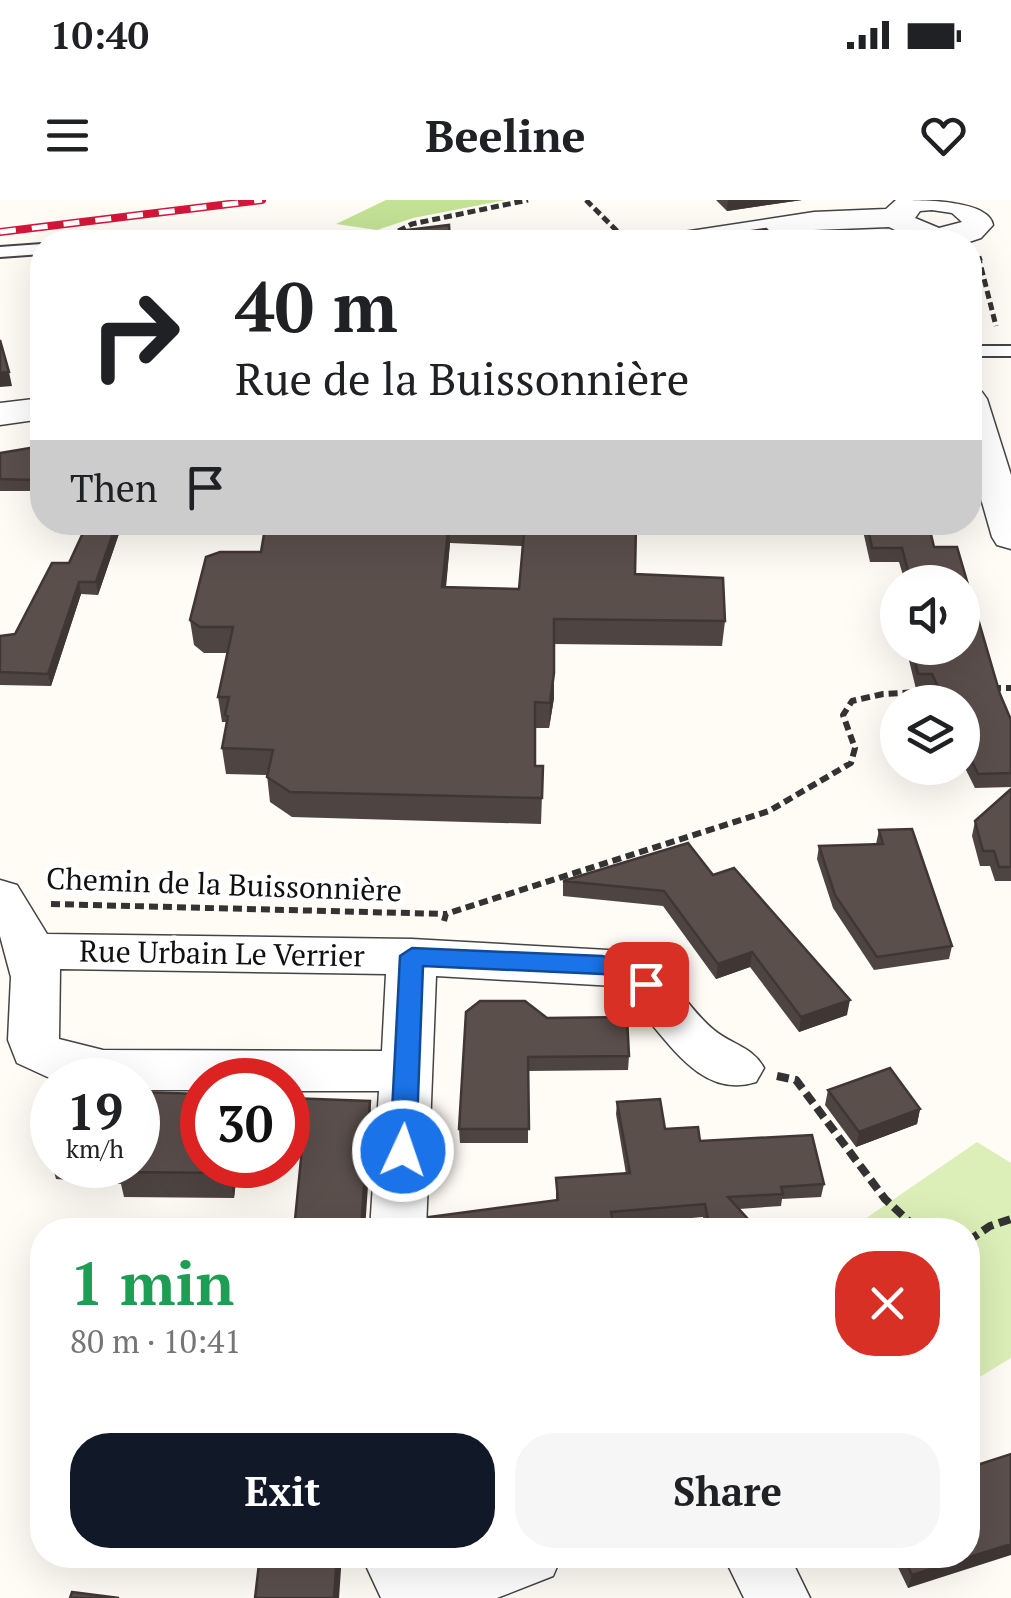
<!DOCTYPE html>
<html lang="en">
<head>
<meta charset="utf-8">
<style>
	body { margin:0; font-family:"PT Serif",serif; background:#f6f6f6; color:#202124; height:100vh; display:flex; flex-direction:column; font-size:38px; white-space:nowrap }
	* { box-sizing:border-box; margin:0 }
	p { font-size:32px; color:#757577 }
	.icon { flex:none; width:55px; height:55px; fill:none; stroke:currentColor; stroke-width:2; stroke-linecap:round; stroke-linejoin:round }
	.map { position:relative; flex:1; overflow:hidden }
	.sheet { position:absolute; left:30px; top:1018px; width:950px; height:350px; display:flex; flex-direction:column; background:#fff; border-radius:40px; box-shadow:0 10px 40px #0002 }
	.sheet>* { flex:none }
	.banner { position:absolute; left:30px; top:30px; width:952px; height:305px; border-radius:40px; box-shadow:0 10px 40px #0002; background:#fff; color:#202124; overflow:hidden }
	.fabs { position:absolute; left:880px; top:365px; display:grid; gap:20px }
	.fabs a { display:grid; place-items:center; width:100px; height:100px; border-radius:50%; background:#fff; box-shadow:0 10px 40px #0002; font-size:50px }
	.speed { position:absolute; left:30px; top:858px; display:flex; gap:20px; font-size:50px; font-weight:700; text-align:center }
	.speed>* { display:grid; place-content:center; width:130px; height:130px; border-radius:50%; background:#fff; box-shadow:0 10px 40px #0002; line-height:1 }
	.speed small { font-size:25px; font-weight:400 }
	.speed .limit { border:15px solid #d22; background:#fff; color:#111 }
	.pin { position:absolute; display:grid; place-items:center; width:85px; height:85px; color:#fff; margin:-42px; border-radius:20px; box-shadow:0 5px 15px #0006 }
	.me { position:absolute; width:110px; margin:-55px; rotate:3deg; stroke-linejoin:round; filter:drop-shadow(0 0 8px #0008) }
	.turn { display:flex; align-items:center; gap:35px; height:210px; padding:0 40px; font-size:45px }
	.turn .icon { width:130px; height:130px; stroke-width:2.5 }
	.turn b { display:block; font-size:70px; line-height:85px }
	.then { display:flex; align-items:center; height:95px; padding:0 40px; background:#0003; gap:20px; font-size:38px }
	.round { display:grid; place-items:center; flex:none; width:105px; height:105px; border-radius:40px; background:#f6f6f6 }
	.summary { display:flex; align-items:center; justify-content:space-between; height:170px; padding:0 40px }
	h1 { font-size:60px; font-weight:700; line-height:75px; color:#1e9e55 }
	.action { display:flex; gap:20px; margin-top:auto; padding:20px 40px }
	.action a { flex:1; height:115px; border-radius:40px; background:#111827; color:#fff; font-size:40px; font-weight:700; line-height:115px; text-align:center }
	.action a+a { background:#f6f6f6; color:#202124 }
	.status { display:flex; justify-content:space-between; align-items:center; height:70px; padding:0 50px; background:#fff; direction:ltr }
	.status svg { height:28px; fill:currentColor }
	header { display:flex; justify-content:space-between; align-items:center; height:130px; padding:0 40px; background:#fff; font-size:45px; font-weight:700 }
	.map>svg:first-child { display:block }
	.green { fill:#dcefb8 }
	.forest { fill:#c3e295 }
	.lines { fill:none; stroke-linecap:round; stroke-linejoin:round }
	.lane-casing { stroke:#444; stroke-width:4 }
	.street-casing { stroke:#444; stroke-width:3 }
	.path-far2 { stroke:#333; stroke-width:5; stroke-dasharray:8 4; stroke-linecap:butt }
	.path-far1 { stroke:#333; stroke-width:6; stroke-dasharray:9 5; stroke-linecap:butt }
	.path { stroke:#333; stroke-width:8; stroke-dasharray:12 6; stroke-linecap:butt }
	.lane { fill:#fff; fill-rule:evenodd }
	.street { fill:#fff; fill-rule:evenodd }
	.rail-casing { stroke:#d31639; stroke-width:8 }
	.rail { stroke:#fff; stroke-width:5; stroke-dasharray:16; stroke-linecap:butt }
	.wall { fill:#4e4441; fill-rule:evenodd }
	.shaded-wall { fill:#403735 }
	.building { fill:#5b4f4c; stroke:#403735; stroke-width:2.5 }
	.route { fill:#1a73e8; stroke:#114b97; stroke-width:2.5 }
	.labels { text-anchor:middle; stroke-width:10; stroke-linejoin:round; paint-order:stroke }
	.street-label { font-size:30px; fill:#111; stroke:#fff }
</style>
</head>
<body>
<div class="status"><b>10:40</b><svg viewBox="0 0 49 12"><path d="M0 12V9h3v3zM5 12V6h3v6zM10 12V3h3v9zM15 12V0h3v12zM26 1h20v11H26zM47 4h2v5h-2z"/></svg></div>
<header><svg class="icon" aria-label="menu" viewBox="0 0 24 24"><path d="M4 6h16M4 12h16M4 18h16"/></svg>Beeline<svg class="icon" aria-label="heart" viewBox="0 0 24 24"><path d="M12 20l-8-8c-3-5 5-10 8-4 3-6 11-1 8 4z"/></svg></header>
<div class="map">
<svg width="1011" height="1398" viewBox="0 0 1011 1398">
	<rect width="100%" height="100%" fill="#fffbf5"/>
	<path class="green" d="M977 942 1011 963V1158L968 1184V1030H849Z"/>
	<path class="forest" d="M386 0H506L413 18 377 30 336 24Z"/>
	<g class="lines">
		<g class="lane-casing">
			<path id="lane" d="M42 44V54L0 57V47Z
				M970 146H1011V156H970Z"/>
		</g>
		<g class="street-casing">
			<path id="street" d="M896 0C924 0 989 0 993 25L981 38 969 42H919L889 27 814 30 734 42H661L666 35 677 33 814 12 886 9ZM932 10 952 13 962 22 939 28 915 18 920 11Z
				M970 189 982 192 987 199 1011 275V349L997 345 992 337 970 260Z
				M42 198V219L0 225V203Z
				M0 680 17 685 47 734 412 739 626 751C670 764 681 803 714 830 732 845 752 846 764 868L756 882C691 903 658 818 615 786L436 776 426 1030H370L379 891H288V880H202V890H138V880H54L17 863 8 840 11 777 0 736ZM60 769 386 774 382 851 103 850 59 839Z
				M361 1355H562L553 1376 497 1398H381Z
				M723 1355H789L810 1398H744Z"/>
		</g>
		<path class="path-far2" d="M586 0 628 42
			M377 42 412 24 528 0
			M982 58 979 59 996 126"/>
		<path class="path-far1" d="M992 488H1011
			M51 704 446 714
			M444 721 446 714 769 611 851 563 855 548 843 515 852 501 883 494 935 491"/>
		<path class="path" d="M777 876 796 880 885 999 918 1030
			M968 1041 990 1026 1011 1019"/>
		<use href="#lane" class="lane"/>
		<use href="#street" class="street"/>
		<g class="rail-casing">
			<path id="rail" d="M0 32 262 0"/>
		</g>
		<use href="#rail" class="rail"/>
	</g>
	<path class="wall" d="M716 0H802L727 11Z
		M42 246V291H0V253Z
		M88 322H123L98 395 81 394 51 486 0 485V436L15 434 69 363Z
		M402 322H582L635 374 725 421 722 446 554 444V498L549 528H535V566H543L541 624 292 617 270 602 267 575 226 574 222 548 226 528V522H222L218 497 227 453H204L194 445 190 420 261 352ZM450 343 522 346 519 389 446 388Z
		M861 322H928L934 347H957L1000 494 1011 520V587L975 588 962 562V502H936L929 488 916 489 906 448H962V382H905L899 362H870Z
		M1011 589V681H995L990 666H980L972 636 975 621Z
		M879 630 952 746 949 759 874 770 833 708 817 659 819 646 876 644Z
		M713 675 847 815 799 832 750 767 716 779 663 706 563 696V681Z
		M547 818 629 856 628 870 528 871V943H460L459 929Z
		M828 890 920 909 917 924 856 947 825 905Z
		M288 898 372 927 301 954H288Z
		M617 902 665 929 824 984 821 997 782 999 781 1006 739 1009 758 1030H706L703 1017 613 1025 614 1030H430L429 1017 556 1000V978L626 974 616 914Z
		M52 947V965H238L234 998 124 997 121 984 56 979 49 954Z
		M892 1355H968L908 1388Z"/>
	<path class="shaded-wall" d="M728 0H802L727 11Z
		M9 172 12 186 0 187V173Z
		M42 279V291L35 292 33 280Z
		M117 322H123L98 395 96 382Z
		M450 322V343L443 413 442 387Z
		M79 382 81 394 51 486 48 474Z
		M554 473V498L549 528 550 503Z
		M752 752 750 767 716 779 718 764Z
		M850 800 847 815 799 832 801 817Z
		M370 901 372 927 365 1030H361Z
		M920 909 917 924 856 947 859 932Z
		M230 965H238L234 998 229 973Z
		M1011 1344V1355L908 1388 912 1375Z
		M337 1355H342L339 1398H334Z"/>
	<path class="building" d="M449 25 450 42H359L407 30Z
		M766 29 779 42H734L739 33Z
		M0 140 9 172 0 173Z
		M42 246V279L33 280 0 279V253Z
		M88 322H117L96 382H79L48 474 0 472V436L15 434 52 363H69Z
		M278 322H449L442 387 519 389 525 322 636 325 635 374 723 378 725 421 554 419V473L550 503 535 502V566H543L542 598 290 592 267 577 273 550 222 548 228 516 225 515 229 497H218L233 427H200L190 420 206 357 220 352H261L265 328Z
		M867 322H928L934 347H957L1000 494 1011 520V573L978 574 962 540V502H945L932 474H918L912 448H962V382H911L902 348H872Z
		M1011 589V667H999L994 651H983L975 621Z
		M912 629 952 746 877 757 835 695 819 646 883 644 879 630Z
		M688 643 713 675 734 668 850 800 801 817 752 752 718 764 664 691 563 681Z
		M480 801H525L547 818 627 817 629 856 528 857 529 929H459L466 812Z
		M890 868 920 909 859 932 828 890Z
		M138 892 202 894V965H230L229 973 118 972 119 965H138Z
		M288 898 370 901 361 1030H294L304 928H288Z
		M660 899 665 929 698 927 700 941 812 935 824 984 781 987 783 994 728 997 758 1030H710L705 1004 611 1012 614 1029 432 1030 429 1017 558 1000 556 978 630 973 617 902Z
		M1011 1254V1344L912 1375 902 1355H968V1268Z
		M260 1355H337L334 1398H255Z
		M72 1392 119 1398H70Z"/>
	<path class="route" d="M412 748 602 756 634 763 658 784 646 793 620 776 602 774 423 766 416 951 412 958 403 961 394 958 390 951 400 756Z"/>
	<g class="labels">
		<g class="street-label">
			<text transform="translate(224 685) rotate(2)" y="10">Chemin de la Buissonnière</text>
			<text transform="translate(222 754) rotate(1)" y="10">Rue Urbain Le Verrier</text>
		</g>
	</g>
</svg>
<div class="fabs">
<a><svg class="icon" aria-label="sound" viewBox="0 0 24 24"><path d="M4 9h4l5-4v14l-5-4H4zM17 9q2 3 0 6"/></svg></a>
<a><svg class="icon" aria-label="layers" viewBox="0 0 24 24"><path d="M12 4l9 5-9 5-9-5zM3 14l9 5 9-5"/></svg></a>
</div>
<div class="speed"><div>19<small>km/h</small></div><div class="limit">30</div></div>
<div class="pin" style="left:646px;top:784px;background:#d93025"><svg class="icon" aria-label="arrive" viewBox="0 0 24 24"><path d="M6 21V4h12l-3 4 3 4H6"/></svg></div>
<svg class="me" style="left:403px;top:951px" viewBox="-20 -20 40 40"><circle r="17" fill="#1a73e8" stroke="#fff" stroke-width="3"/><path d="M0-11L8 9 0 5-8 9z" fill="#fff"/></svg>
<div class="banner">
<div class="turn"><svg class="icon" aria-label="right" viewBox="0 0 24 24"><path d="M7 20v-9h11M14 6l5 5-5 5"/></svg><div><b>40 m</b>Rue de la Buissonnière</div></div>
<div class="then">Then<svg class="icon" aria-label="arrive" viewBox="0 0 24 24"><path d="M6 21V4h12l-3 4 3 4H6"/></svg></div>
</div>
<section class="sheet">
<div class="summary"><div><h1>1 min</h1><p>80 m · 10:41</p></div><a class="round" style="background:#d93025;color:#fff"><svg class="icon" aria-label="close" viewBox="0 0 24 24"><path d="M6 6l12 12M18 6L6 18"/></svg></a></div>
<div class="action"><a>Exit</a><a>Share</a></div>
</section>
</div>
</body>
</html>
